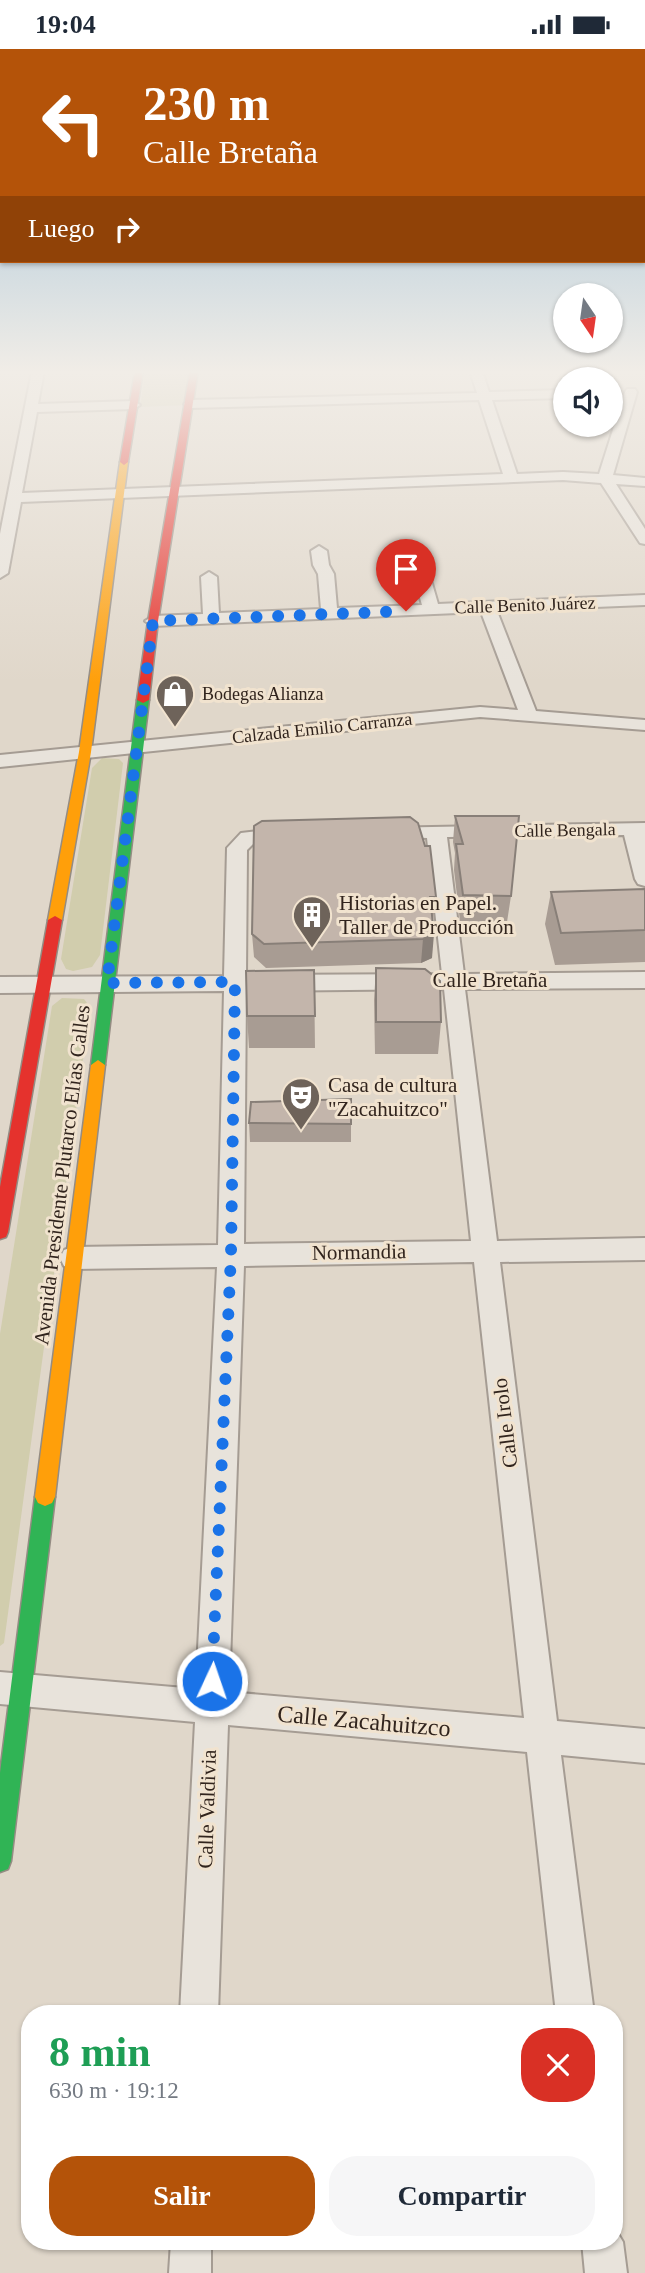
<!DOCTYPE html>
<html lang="es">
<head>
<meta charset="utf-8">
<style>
	body { margin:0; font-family:"Times New Roman",serif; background:#f6f6f7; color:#1f2937; height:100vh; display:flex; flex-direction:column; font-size:26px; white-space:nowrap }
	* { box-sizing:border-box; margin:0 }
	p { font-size:23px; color:#747a83 }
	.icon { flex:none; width:38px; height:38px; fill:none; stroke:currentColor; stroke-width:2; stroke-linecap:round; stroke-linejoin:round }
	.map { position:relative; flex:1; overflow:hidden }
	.drawer { position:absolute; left:21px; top:1956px; width:602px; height:245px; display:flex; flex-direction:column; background:#fff; border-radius:28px; box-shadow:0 2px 5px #0004 }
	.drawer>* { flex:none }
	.banner { position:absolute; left:0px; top:0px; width:646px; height:214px; box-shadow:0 2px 5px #0004; background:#b45309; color:#fff; overflow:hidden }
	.needle { width:46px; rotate:167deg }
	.buttons { position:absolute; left:553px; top:234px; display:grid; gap:14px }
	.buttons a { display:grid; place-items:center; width:70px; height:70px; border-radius:50%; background:#fff; box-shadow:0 2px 5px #0004; font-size:35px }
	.pin { position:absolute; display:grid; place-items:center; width:60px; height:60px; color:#fff; margin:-72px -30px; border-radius:50% 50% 50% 0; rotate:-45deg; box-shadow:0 0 7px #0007 }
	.pin .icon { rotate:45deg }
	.me { position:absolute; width:77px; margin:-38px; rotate:3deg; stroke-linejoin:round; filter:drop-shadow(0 0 5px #0008) }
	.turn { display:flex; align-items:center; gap:24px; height:147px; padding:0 28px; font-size:32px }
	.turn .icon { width:91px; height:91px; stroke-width:2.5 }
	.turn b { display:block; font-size:49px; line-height:60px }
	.then { display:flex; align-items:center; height:66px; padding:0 28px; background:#0003; gap:14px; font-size:26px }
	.round { display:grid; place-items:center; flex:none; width:74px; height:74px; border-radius:28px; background:#f6f6f7 }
	.headline { display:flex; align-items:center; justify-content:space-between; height:119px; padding:0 28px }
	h1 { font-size:42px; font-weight:800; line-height:52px; color:#1e9e55 }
	.primary-button { display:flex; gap:14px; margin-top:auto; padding:14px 28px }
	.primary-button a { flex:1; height:80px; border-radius:28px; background:#b45309; color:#fff; font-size:28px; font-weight:800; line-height:80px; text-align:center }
	.primary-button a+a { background:#f6f6f7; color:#1f2937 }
	.status { display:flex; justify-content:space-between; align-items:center; height:49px; padding:0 35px; background:#fff; direction:ltr }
	.status svg { height:19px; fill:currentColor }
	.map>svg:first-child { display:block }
	.green { fill:#d1cdad }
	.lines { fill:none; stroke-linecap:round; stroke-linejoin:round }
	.street-casing { stroke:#a59c93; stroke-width:4 }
	.fast-casing { stroke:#948c83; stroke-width:3 }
	.slow-casing { stroke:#948c83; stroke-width:3 }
	.jam-casing { stroke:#948c83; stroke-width:3 }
	.street { fill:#e8e3db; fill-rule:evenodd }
	.fast { fill:#30b455; fill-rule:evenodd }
	.slow { fill:#ff9f0a; fill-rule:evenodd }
	.jam { fill:#e5322d; fill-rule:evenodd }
	.wall { fill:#a89c93 }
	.shaded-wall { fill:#887f78 }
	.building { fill:#c3b5ab; stroke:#887f78; stroke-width:2 }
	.route { stroke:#1a73e8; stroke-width:12; stroke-dasharray:0 21.6 }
	.labels { text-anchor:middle; stroke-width:6; stroke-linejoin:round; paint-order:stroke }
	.far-street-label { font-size:18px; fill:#31241d; stroke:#f1e3cf }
	.far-poi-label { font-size:18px; fill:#31241d; stroke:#f1e3cf; text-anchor:start }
	.poi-label { font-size:21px; fill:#31241d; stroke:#f1e3cf; text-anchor:start }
	.street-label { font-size:21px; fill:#31241d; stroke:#f1e3cf }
	.near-street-label { font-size:24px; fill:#31241d; stroke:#f1e3cf }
</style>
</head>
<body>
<div class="status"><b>19:04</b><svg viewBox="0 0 49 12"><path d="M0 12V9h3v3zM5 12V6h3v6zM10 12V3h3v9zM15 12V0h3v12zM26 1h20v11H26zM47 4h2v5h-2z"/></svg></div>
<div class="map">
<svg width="645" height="2224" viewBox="0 0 645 2224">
	<rect width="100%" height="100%" fill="#e0d7ca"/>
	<path class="green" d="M145 322H193L189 356 140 358Z
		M102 709 119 710 123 714 100 906 92 918 73 922 66 920 61 910 92 719Z
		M62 949 84 950 90 958 4 1594 0 1597V1285L52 957Z"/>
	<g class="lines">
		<g class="street-casing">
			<path id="street" d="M32 322H44L38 355 134 352 140 356 134 360 37 363 22 444 503 425 479 351 190 359 184 355 190 351 477 344 470 322H482L489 343 565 341V349L492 351 517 425 563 423 599 425 625 343 627 340H635L637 343 613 426 645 429V437L616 435 645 480V495L640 494 601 434 563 431 21 453 8 524 0 529V485Z
				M319 497 327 502 329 516 334 525 337 559 422 556 409 510 417 505 425 510 438 555 645 546V556L497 562 536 662 645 671V681L480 668 0 718V706L480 658 518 661 481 563 153 577 145 572 153 567 203 565 201 528 209 523 217 528 219 564 321 560 318 525 313 516 311 502Z
				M645 774V837L638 835 635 830 624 786 447 788 464 925 645 923V939L465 940 497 1192 645 1189V1211L500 1213 557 1672 645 1680V1714L561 1706 594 1965H556L527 1703 228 1676 218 1965H180L195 1673 0 1655V1623L196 1640 217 1218 73 1220 64 1217 60 1209 64 1201 73 1198 218 1196 224 942 0 944V928L224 927 227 799 241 784 287 779 294 781 297 785 294 789 254 794 247 801 246 926 442 925 427 789 380 787 377 783 380 779ZM444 940 471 1192 244 1195 246 942ZM474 1213 524 1669 229 1643 244 1217Z
				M614 2178 623 2193 627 2224H585L582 2193H614Z
				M171 2193H211V2224H169Z"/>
		</g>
		<g class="fast-casing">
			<path id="fast" d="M143 648 149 651 105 1016 98 1021 91 1016 137 651Z
				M45 1439 52 1442 55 1448 11 1812 8 1820 0 1823V1724L35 1448 38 1442Z"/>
		</g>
		<g class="slow-casing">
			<path id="slow" d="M124 410 128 413 91 703 62 871 55 875 48 871 79 703 120 413Z
				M98 1011 105 1016 55 1448 52 1454 45 1457 38 1454 35 1448 91 1016Z"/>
		</g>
		<g class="jam-casing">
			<path id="jam" d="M135 322H143L128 413 124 416 120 413Z
				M190 322H198L158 572 149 651 143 654 137 651 148 572Z
				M55 867 62 871 8 1183 6 1188 0 1190V1138L48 871Z"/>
		</g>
		<use href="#street" class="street"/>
		<use href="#fast" class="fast"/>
		<use href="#slow" class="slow"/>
		<use href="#jam" class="jam"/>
	</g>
	<path class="wall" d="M455 767 511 847 507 873 460 872 454 821 455 804 453 793Z
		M425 797 436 848 433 871H432V909L421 914 266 919 254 908 252 885Z
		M645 840V913L555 916 545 875 551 843Z
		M376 919 441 973 438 1005H375L374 951Z
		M314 921 315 999H249L247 967Z
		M249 1074 351 1075V1093H250Z"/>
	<path class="shaded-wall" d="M434 885 432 909 421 914 423 890Z"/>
	<path class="building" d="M455 767H519L511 847 463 846 456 795H463Z
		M410 768 418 774 425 797H430L436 848H430L434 885 423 890 264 895 252 885 254 777 262 772Z
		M645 840V881L561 884 551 843Z
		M376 919 425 920 440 932 441 973H376Z
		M314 921 315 967H247L246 922Z
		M351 1050V1075L249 1074 251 1053Z"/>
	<linearGradient id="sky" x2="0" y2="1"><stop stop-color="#93bad5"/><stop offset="0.51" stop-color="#f1ede7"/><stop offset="1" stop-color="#f1ede7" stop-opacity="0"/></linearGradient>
	<rect width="645" height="634" fill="url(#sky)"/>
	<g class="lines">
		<path class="route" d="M212 1632 231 1205 235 933 107 934 153 572 406 562"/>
	</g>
	<defs>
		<g id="shop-pin" transform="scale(2.0125)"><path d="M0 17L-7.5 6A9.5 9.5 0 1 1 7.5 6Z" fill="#6e635a" stroke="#f1e3cf"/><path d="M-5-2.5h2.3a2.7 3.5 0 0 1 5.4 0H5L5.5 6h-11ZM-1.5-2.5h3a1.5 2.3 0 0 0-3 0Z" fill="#fff"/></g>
		<g id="building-pin" transform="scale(2.0125)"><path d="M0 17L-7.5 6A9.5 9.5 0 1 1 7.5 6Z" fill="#6e635a" stroke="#f1e3cf"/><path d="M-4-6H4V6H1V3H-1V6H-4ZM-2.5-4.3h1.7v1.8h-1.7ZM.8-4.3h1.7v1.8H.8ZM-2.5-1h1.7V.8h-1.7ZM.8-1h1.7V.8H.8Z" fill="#fff"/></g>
		<g id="theatre-pin" transform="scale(2.0125)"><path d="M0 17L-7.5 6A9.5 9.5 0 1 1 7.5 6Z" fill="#6e635a" stroke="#f1e3cf"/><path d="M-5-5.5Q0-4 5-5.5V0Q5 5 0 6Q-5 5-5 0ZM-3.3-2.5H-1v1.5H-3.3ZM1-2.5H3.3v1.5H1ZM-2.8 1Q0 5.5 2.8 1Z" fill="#fff"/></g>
	</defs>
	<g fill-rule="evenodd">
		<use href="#shop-pin" x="175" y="645"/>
		<use href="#building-pin" x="312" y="866"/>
		<use href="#theatre-pin" x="301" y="1048"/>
	</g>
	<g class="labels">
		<g class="far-street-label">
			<text transform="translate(525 556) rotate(-2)" y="6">Calle Benito Juárez</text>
			<text transform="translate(322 679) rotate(-6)" y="6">Calzada Emilio Carranza</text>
			<text transform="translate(565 781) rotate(-1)" y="6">Calle Bengala</text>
		</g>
		<g class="far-poi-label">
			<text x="202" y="651">Bodegas Alianza</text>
		</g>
		<g class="poi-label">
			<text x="339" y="861">Historias en Papel.<tspan x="339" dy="24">Taller de Producción</tspan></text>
			<text x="328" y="1043">Casa de cultura<tspan x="328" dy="24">"Zacahuitzco"</tspan></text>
		</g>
		<g class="street-label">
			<text x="490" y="938">Calle Bretaña</text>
			<text transform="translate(62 1126) rotate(-83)" y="7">Avenida Presidente Plutarco Elías Calles</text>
			<text transform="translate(359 1203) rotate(-1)" y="7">Normandia</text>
			<text transform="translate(505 1374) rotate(-97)" y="7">Calle Irolo</text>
			<text transform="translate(207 1760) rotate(-88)" y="7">Calle Valdivia</text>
		</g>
		<g class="near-street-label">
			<text transform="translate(364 1672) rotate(5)" y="8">Calle Zacahuitzco</text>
		</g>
	</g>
</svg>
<div class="buttons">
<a><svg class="needle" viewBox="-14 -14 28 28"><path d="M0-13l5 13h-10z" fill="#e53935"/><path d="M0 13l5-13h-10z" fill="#747a83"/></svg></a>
<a><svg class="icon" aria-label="sound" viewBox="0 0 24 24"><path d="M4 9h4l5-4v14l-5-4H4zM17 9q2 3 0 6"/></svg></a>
</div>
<div class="pin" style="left:406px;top:562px;background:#d93025"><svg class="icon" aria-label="arrive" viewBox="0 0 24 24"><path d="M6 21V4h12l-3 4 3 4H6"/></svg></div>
<svg class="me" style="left:212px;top:1632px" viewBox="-20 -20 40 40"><circle r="17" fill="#1a73e8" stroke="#fff" stroke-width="3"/><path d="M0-11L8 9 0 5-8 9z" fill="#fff"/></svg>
<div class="banner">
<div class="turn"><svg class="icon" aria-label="left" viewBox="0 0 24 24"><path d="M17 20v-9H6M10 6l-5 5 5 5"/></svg><div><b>230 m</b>Calle Bretaña</div></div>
<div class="then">Luego<svg class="icon" aria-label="right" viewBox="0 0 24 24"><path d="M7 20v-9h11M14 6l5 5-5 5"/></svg></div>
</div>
<section class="drawer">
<div class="headline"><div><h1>8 min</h1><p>630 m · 19:12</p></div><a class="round" style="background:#d93025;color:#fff"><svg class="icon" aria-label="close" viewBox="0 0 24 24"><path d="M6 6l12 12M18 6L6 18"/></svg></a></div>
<div class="primary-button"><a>Salir</a><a>Compartir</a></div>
</section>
</div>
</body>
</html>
